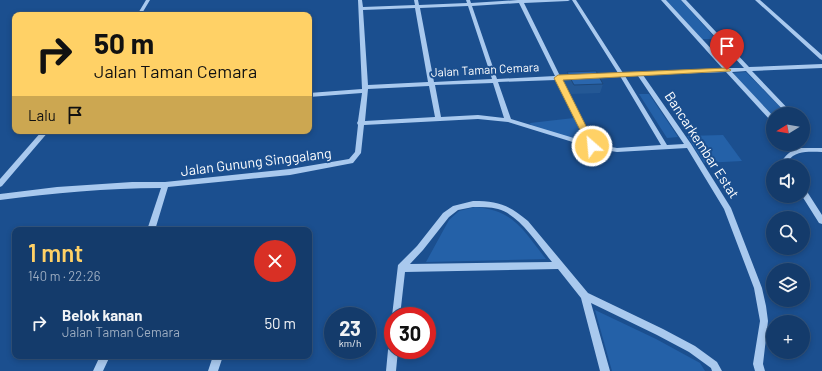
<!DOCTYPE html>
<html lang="id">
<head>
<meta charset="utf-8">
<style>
	body { margin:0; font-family:Barlow,sans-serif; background:#214673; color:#f1f3f6; height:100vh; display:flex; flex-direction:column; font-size:15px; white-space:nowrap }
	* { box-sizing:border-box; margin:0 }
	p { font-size:13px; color:#9dadc1 }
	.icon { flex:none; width:22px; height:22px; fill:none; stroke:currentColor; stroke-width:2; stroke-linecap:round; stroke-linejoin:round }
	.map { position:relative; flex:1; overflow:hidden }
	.sheet { position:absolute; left:12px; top:227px; width:300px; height:132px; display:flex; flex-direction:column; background:#143b6b; border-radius:8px; box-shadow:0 2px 6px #0003,0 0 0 1px #33557e }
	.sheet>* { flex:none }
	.guide { position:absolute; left:12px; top:12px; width:300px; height:122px; border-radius:8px; box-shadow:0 2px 6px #0003,0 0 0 1px #33557e; background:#ffd166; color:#111; overflow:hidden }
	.needle { width:26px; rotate:259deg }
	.tools { position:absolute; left:766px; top:107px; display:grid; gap:8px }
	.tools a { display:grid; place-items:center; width:44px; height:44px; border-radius:50%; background:#143b6b; box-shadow:0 2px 6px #0003,0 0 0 1px #33557e; font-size:20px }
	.speed { position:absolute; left:324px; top:307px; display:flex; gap:8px; font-size:20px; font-weight:700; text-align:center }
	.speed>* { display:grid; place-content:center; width:52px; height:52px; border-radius:50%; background:#143b6b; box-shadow:0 2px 6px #0003,0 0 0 1px #33557e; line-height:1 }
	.speed small { font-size:10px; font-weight:400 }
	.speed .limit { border:6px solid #d22; background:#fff; color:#111 }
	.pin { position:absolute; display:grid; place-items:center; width:34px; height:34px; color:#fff; margin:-41px -17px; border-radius:50% 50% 50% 0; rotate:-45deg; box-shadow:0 0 4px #0007 }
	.pin .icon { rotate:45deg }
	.me { position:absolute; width:44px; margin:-22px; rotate:333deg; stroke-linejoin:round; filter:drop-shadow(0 0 3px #0008) }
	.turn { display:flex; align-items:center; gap:14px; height:84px; padding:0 16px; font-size:18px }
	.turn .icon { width:52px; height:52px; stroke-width:2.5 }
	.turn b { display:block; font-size:28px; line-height:34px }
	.then { display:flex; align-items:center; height:38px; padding:0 16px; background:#0003; gap:8px; font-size:15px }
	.round { display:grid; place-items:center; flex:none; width:42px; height:42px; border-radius:21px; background:#214673 }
	.head { display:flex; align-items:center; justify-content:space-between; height:68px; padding:0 16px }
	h1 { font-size:24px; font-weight:600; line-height:30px; color:#ffd166 }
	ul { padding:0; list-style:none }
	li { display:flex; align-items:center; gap:12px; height:56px; padding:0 16px }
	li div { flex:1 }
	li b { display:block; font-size:15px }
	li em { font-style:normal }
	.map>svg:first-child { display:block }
	.green { fill:#2461a8 }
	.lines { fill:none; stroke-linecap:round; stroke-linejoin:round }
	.minor { fill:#a9c9ee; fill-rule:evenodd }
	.wall { fill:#245895 }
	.building { fill:#2a66ad; stroke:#1d4779 }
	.route { fill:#ffd166; stroke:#a68842 }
	.labels { text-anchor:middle; stroke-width:4; stroke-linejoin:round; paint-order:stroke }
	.far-street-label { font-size:12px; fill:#fff; stroke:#1b4f8f }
	.street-label { font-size:14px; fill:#fff; stroke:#1b4f8f }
</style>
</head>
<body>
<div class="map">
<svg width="822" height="371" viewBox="0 0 822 371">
	<rect width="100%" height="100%" fill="#1b4f8f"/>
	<path class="green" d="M666 0H681L716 39H702Z
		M746 72 787 114H773V117L733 73Z
		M639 94H649L678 137 667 138Z
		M574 118 586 143 532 129 530 123Z
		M723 135 742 161 704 163 687 136Z
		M475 207C514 210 523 230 546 259L426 262 449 220 459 211Z
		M595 310 656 339 700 363 705 371H612Z"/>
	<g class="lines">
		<path class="minor" d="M146 0H150L141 15H137Z
			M358 0H362L363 7 415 5 414 0H418L419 5 467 3 466 0H470L471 3 518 0H570L568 1 524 3 560 76 574 75 577 77 574 79H562L594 144 617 148 661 145 620 76 590 78 587 76 590 74 618 73 572 0H576L623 73 723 69 661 0H666L729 68H744L681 0H686L749 67 822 64V68L752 71 793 114H787L746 71 732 72 773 116V122L771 121 726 72 643 75 691 144 731 208 762 288 766 306 768 321 763 364 765 371H755L753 364 760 321 754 288 724 209 687 148 617 152 592 148 508 122 478 119 364 125 361 153 353 163 290 175 168 187 155 230H147L161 188C107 188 53 193 0 200V194L57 187 132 182H165L290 169 349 159 355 152 358 125 357 123 358 121 362 93 309 97V93L362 89ZM519 3 555 76 497 79 472 6ZM468 6 492 79 434 82 420 8ZM415 8 428 82 368 85 363 10ZM625 76H638L684 144 667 145ZM556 80 587 142 511 119 498 82ZM493 83 504 118 478 115 441 117 435 85ZM429 86 435 117 365 121 368 89Z
			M755 0H760L822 55V60L820 59Z
			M803 127H805L806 132 803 134Z
			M42 131H49L2 186 0 187V179Z
			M801 148H822V152C810 152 796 150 788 161L790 166H784L782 161C787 153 792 150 801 148Z
			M803 189 806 190 822 215V224L819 223 802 196H803Z
			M473 201C498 201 509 205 528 221L588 293 663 329 695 346 717 362 722 371H712L711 368 689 352 657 335 591 303 610 371H600L581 298 558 269 405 272 400 316H393V319L392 316 398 265 417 246 443 213 453 206ZM473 207C482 207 490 207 498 209 520 215 538 245 552 262L410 264 423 250 449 217 458 210Z
			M393 345V350H398L396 371H386L388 350 390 347Z
			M100 356H110L103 371H93Z
			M213 356H223L218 371H208Z"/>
	</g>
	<path class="wall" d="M567 72 603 84 600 93 571 94 564 81Z"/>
	<path class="building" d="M596 71 603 84 574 85 567 72Z"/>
	<path class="route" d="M727 68 731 70 730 71 563 80 596 146 592 149 588 146 554 78 558 75Z"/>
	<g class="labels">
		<g class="far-street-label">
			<text transform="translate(485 70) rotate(-3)" y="4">Jalan Taman Cemara</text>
		</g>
		<g class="street-label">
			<text transform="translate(702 145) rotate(57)" y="5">Bancarkembar Estat</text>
			<text transform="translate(256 162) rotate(-7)" y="5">Jalan Gunung Singgalang</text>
		</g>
	</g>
</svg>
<div class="tools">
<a><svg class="needle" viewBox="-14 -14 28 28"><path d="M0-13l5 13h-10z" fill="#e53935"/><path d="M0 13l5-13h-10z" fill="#9dadc1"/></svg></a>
<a><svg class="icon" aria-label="sound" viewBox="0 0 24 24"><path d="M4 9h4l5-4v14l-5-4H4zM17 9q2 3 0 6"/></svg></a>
<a><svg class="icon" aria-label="search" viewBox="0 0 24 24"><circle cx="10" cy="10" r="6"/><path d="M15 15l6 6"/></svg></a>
<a><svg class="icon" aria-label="layers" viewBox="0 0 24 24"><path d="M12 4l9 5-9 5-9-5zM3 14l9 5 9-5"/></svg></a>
<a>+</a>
</div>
<div class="speed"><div>23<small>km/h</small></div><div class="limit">30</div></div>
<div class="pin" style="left:727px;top:70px;background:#d93025"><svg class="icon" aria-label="arrive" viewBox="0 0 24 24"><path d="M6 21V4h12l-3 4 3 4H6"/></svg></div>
<svg class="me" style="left:592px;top:146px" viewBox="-20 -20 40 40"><circle r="17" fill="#ffd166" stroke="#fff" stroke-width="3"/><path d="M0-11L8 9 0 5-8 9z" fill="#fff"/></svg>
<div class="guide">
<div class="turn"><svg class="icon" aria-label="right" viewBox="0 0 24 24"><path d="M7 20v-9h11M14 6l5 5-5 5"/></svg><div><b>50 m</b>Jalan Taman Cemara</div></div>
<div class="then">Lalu<svg class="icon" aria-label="arrive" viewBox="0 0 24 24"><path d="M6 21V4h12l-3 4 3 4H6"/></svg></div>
</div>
<section class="sheet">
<div class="head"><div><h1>1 mnt</h1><p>140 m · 22:26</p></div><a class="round" style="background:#d93025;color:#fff"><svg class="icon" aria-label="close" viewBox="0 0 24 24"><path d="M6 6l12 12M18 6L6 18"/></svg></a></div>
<ul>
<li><svg class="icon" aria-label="right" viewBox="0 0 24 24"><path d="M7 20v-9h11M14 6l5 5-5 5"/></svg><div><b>Belok kanan</b><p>Jalan Taman Cemara</p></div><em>50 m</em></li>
</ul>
</section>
</div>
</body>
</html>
